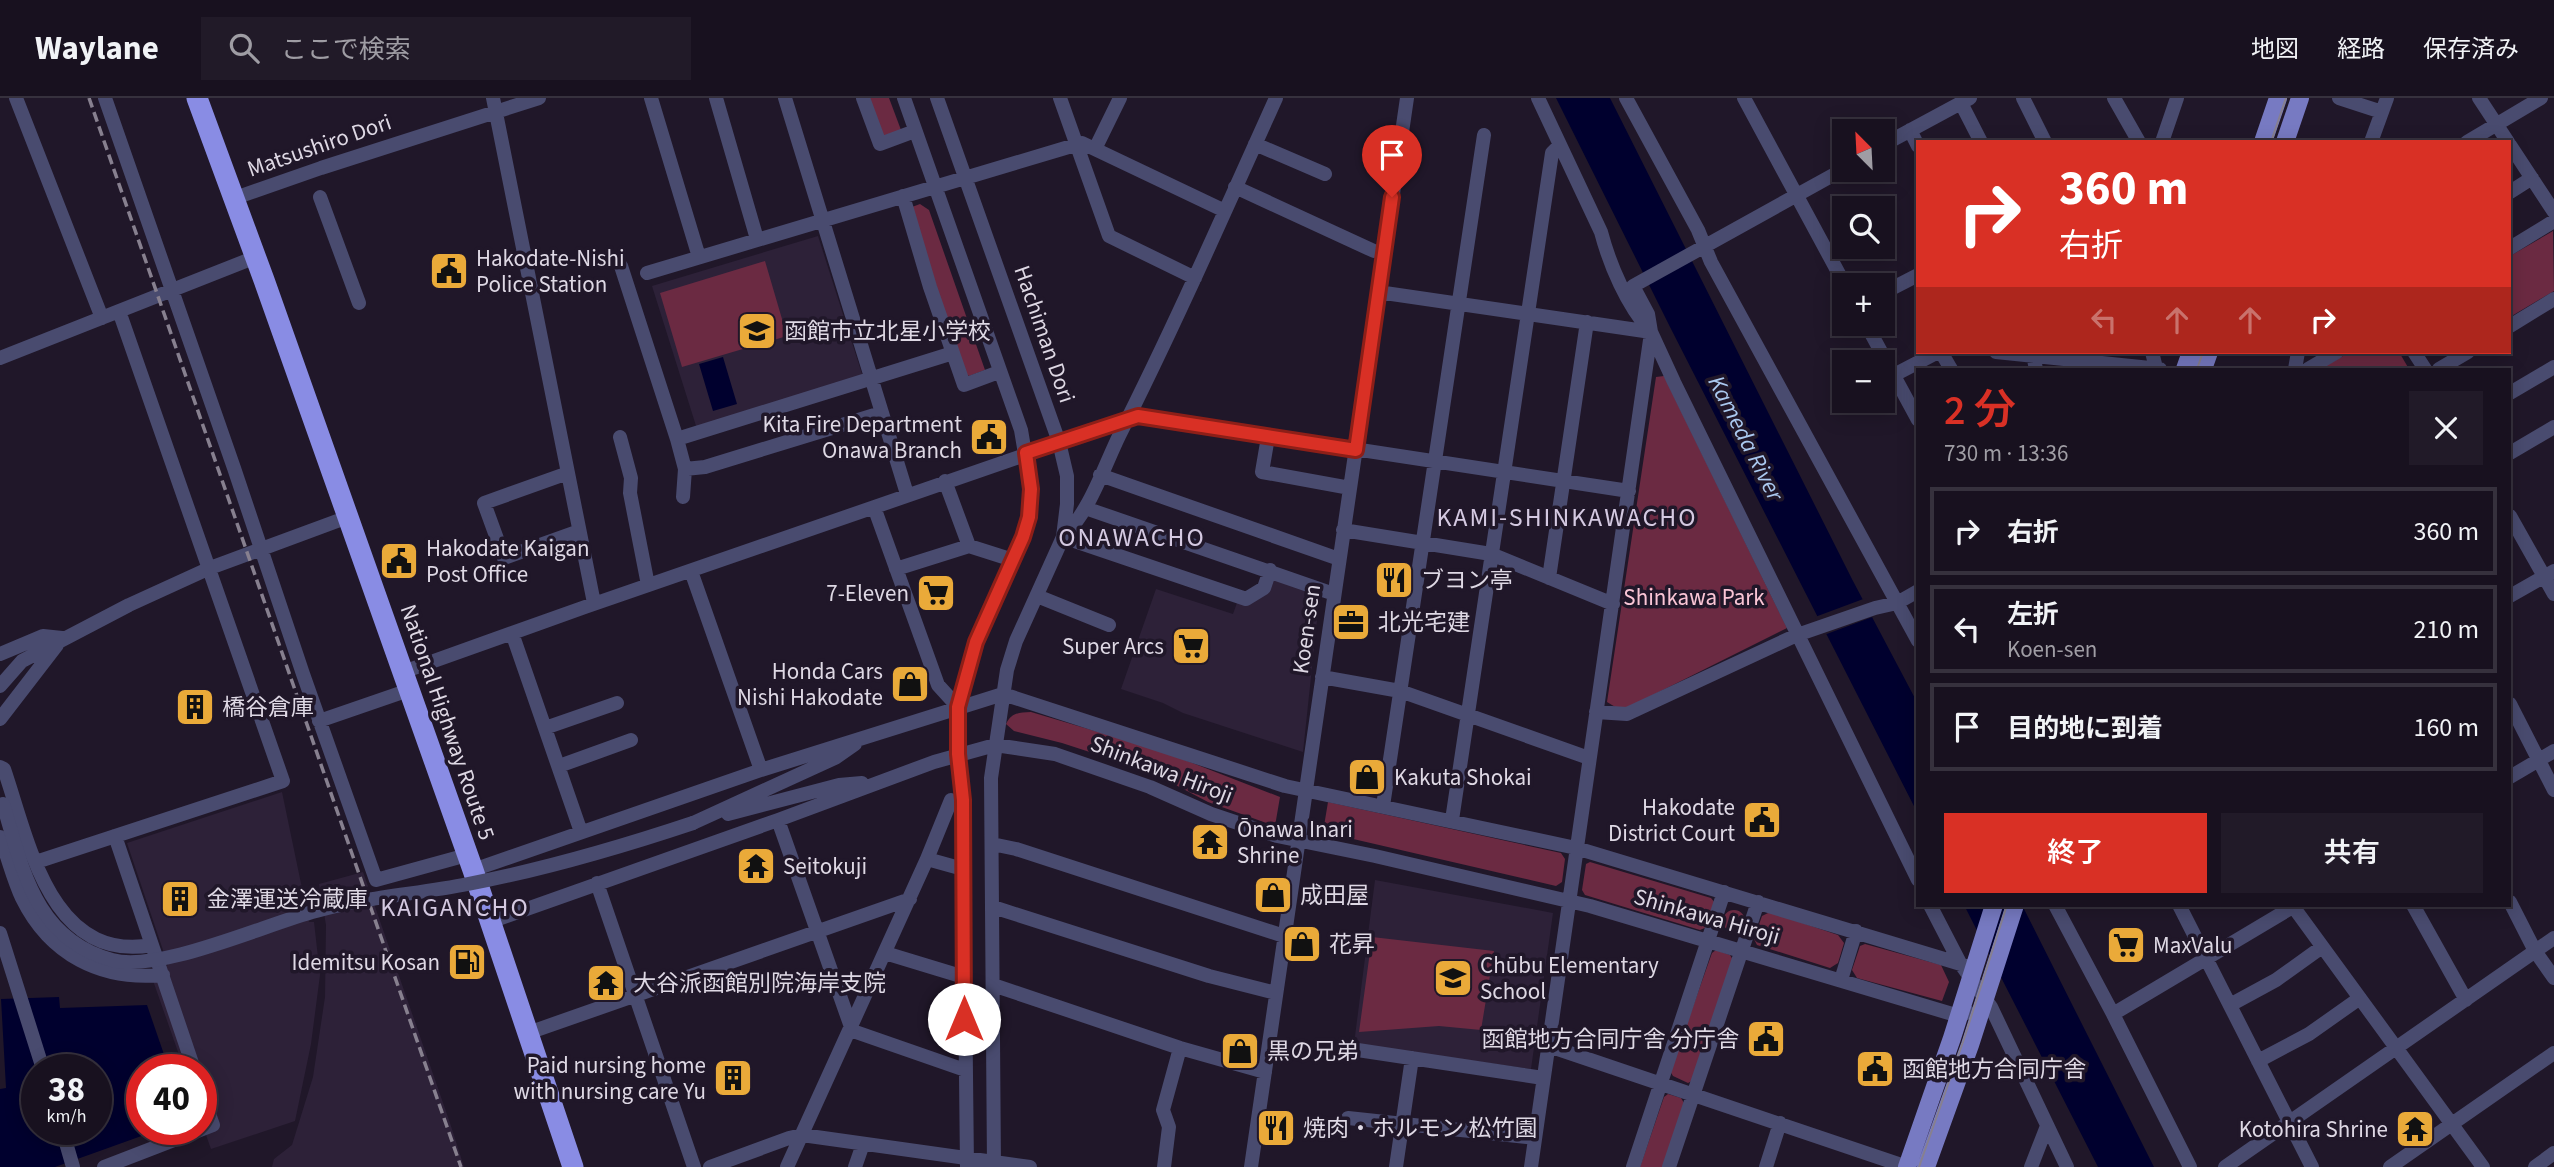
<!DOCTYPE html>
<html lang="ja">
<head>
<meta charset="utf-8">
<style>
	body { margin:0; font-family:"Source Sans 3","Noto Sans JP",sans-serif; background:#211a28; color:#f1f3f6; height:100vh; display:flex; flex-direction:column; font-size:26px; white-space:nowrap }
	* { box-sizing:border-box; margin:0 }
	p { font-size:23px; color:#9f9da4 }
	.icon { flex:none; width:38px; height:38px; fill:none; stroke:currentColor; stroke-width:2; stroke-linecap:round; stroke-linejoin:round }
	.map { position:relative; flex:1; overflow:hidden }
	.details { position:absolute; left:1916px; top:270px; width:595px; height:539px; display:flex; flex-direction:column; background:#18111f; border-radius:0px; box-shadow:0 4px 18px #0003,0 0 0 2px #36313d }
	.details>* { flex:none }
	.hud { position:absolute; left:1916px; top:42px; width:595px; height:214px; border-radius:0px; box-shadow:0 4px 18px #0003,0 0 0 2px #36313d; background:#d93025; color:#fff; overflow:hidden }
	.needle { width:46px; rotate:336deg }
	.tools { position:absolute; left:1832px; top:21px; display:grid; gap:14px }
	.tools a { display:grid; place-items:center; width:63px; height:63px; border-radius:0px; background:#18111f; box-shadow:0 4px 18px #0003,0 0 0 2px #36313d; font-size:35px }
	.speed { position:absolute; left:21px; top:956px; display:flex; gap:14px; font-size:35px; font-weight:700; text-align:center }
	.speed>* { display:grid; place-content:center; width:91px; height:91px; border-radius:50%; background:#18111f; box-shadow:0 4px 18px #0003,0 0 0 2px #36313d; line-height:1 }
	.speed small { font-size:18px; font-weight:400 }
	.speed .limit { border:10px solid #d22; background:#fff; color:#111 }
	.pin { position:absolute; display:grid; place-items:center; width:60px; height:60px; color:#fff; margin:-72px -30px; border-radius:50% 50% 50% 0; rotate:-45deg; box-shadow:0 0 7px #0007 }
	.pin .icon { rotate:45deg }
	.me { position:absolute; width:77px; margin:-38px; rotate:0deg; stroke-linejoin:round; filter:drop-shadow(0 0 5px #0008) }
	.turn { display:flex; align-items:center; gap:24px; height:147px; padding:0 28px; font-size:32px }
	.turn .icon { width:91px; height:91px; stroke-width:2.5 }
	.turn b { display:block; font-size:49px; line-height:60px }
	.lanes { display:flex; align-items:center; height:66px; padding:0 28px; background:#0003; justify-content:center; gap:35px; direction:ltr }
	.lanes .off { opacity:.35 }
	.round { display:grid; place-items:center; flex:none; width:74px; height:74px; border-radius:0px; background:#211a28 }
	.head { display:flex; align-items:center; justify-content:space-between; height:119px; padding:0 28px }
	h1 { font-size:42px; font-weight:600; line-height:52px; color:#d93025 }
	.primary-button { display:flex; gap:14px; margin-top:auto; padding:14px 28px }
	.primary-button a { flex:1; height:80px; border-radius:0px; background:#d93025; color:#fff; font-size:28px; font-weight:600; line-height:80px; text-align:center }
	.primary-button a+a { background:#211a28; color:#f1f3f6 }
	ul { padding:0; list-style:none }
	li { display:flex; align-items:center; gap:21px; height:88px; margin:0 14px 10px; padding:0 14px; border:4px solid #36313d; border-radius:0px }
	li div { flex:1 }
	li b { display:block; font-size:26px }
	li em { font-style:normal }
	header { display:flex; align-items:center; gap:42px; box-sizing:border-box; height:98px; padding:0 35px; background:#18111f; border-bottom:2px solid #36313d }
	header strong { font-size:33px }
	nav { display:flex; gap:38px; margin-inline-start:auto; font-size:24px }
	.search { width:490px; height:63px; background:#211a28; display:flex; align-items:center; gap:18px; box-sizing:border-box; padding:0 24px; border-radius:0px; color:#9f9da4; font-size:26px }
	.map>svg:first-child { display:block }
	.built { fill:#2d2138 }
	.green { fill:#6b2a42 }
	.water { fill:#00002e; fill-rule:evenodd }
	.pier { fill:#201729 }
	.lines { fill:none; stroke-linecap:round; stroke-linejoin:round }
	.minor { stroke:#494b6f; stroke-width:14 }
	.major { stroke:#777ac2; stroke-width:18 }
	.highway { stroke:#898ce4; stroke-width:21 }
	.tram { stroke:#87808f; stroke-width:2 }
	.rail { stroke:#87808f; stroke-width:3.5; stroke-dasharray:10 5; stroke-linecap:butt }
	.minor-bridge { stroke:#494b6f; stroke-width:14 }
	.route-casing { stroke:#8d1f18; stroke-width:18 }
	.route { stroke:#d93025; stroke-width:12 }
	.labels { text-anchor:middle; stroke-width:7; stroke-linejoin:round; paint-order:stroke }
	.street-label { font-size:23px; fill:#ded8e4; stroke:#201729 }
	.poi-label { font-size:23px; fill:#ded8e4; stroke:#201729; text-anchor:start }
	.park-label { font-size:23px; fill:#fac5d5; stroke:#201729 }
	.water-label { font-size:24px; font-style:italic; fill:#abc9f0; stroke:#201729 }
	.quarter-label { font-size:26px; letter-spacing:2px; fill:#d4c9e1; stroke:#201729 }
</style>
</head>
<body>
<header>
<strong>Waylane</strong>
<div class="search"><svg class="icon" aria-label="search" viewBox="0 0 24 24"><circle cx="10" cy="10" r="6"/><path d="M15 15l6 6"/></svg>ここで検索</div>
<nav><a>地図</a><a>経路</a><a>保存済み</a></nav>
</header>
<div class="map">
<svg width="2554" height="1069" viewBox="0 0 2554 1069">
	<rect width="100%" height="100%" fill="#201729"/>
	<path class="built" d="M818 138 863 279 697 331 652 188Z
		M1272 475 1320 494 1303 654 1183 615 1163 605 1121 591 1156 491 1233 516 1238 502Z
		M282 694 309 824H314L320 877 311 946 295 1023 211 1051 201 1023V971H184L150 874 168 867 127 745Z
		M363 774 450 1025 464 1069H272L274 1061 292 1047 313 979 325 899 326 827 319 786Z
		M1375 782 1553 815 1531 971 1354 946Z"/>
	<path class="green" d="M869 0H889L901 32 883 38Z
		M920 106 929 112 985 272 969 278 966 276 933 185 912 109Z
		M2553 133 2554 193 2510 219V158Z
		M765 163 787 238 682 269 660 195Z
		M2350 254H2399L2409 271H2320Z
		M1664 278 1787 530 1629 609 1617 610 1607 604 1656 279Z
		M1031 614 1159 652 1280 699 1275 728 1208 704 1151 674 1062 645 1014 633 1006 626C1012 614 1019 615 1031 614Z
		M1328 704 1561 755 1565 761 1562 784 1556 788 1323 734Z
		M1590 764 1711 800 1715 805 1707 829 1700 832 1585 797 1582 792 1586 766Z
		M1723 823a11 11 0 1 1 22 0a11 11 0 1 1-22 0Z
		M1770 814 1838 837 1844 845 1838 865 1830 870 1757 847 1754 841 1762 818Z
		M1372 839 1494 853 1481 932 1439 928 1359 934Z
		M1865 846 1941 867 1949 884 1942 903 1857 880 1852 872 1860 848Z
		M1716 852 1730 857 1733 862 1692 983 1688 985 1673 978 1670 973 1712 855Z
		M1668 996 1681 1000 1684 1005 1663 1069H1640L1664 999Z"/>
	<path class="water" d="M1556 0H1610L1853 483 1918 606V716L1670 229Z
		M723 259 737 306 713 313 699 266Z
		M1964 807H2022L2154 1069H2098Z
		M59 899 60 910 147 907 169 971H142V1031H161L55 1069H0V991L6 990 1 901ZM37 971H96V1031H37Z"/>
	<path class="pier" d="M1866 500 1875 518 1824 537 1815 519Z"/>
	<g class="lines">
		<path class="minor" d="M16 0 102 220
			M105 0 234 370 303 576 376 782 467 757
			M493 0 594 505
			M651 0 699 159
			M716 0 757 141
			M785 0 907 396
			M863 0 880 46 915 33
			M904 0 1021 332 1031 391 1029 419 1023 439 976 544 958 609V656L963 702 967 1069
			M937 0 1059 344 1067 378V406L1063 439 1016 543 1007 572 991 680 994 1069
			M1060 0 1109 138 1195 180
			M1538 0 1601 134C1610 168 1627 207 1650 233
			M1626 0 1698 132 1711 164 1918 543
			M1744 0 1845 187
			M2023 0 2045 44
			M2114 0 2139 44
			M2339 0 2382 14
			M2479 0 2508 44
			M1961 5 1981 44
			M1910 32 1918 48
			M2162 44 2177 0
			M2371 44 2387 0
			M2467 44 2541 0
			M1255 46 1325 76
			M1883 47 1970 0
			M2510 47 2554 114
			M1095 51 1120 0
			M1844 71 1633 188 1648 216 1651 234 1674 284 1918 782
			M1235 89 1374 153
			M2510 94 2532 80
			M903 98 930 189 964 287 999 274
			M320 99 359 205
			M235 100 321 70 539 0
			M2510 150 2554 123
			M621 168 677 341 685 371 683 399
			M647 175 1082 45 1225 113
			M1378 194 1651 234
			M1883 195 1918 177
			M1866 226 1918 322
			M2510 228 2554 201
			M1941 254 1951 271
			M1996 254 2160 271
			M2152 254 2156 270
			M2414 254 2425 271
			M2033 257 2036 271
			M0 260 256 159
			M2295 271 2298 254
			M2308 271 2337 254
			M2439 271 2468 254
			M1894 277 1938 254
			M2510 295 2554 269
			M620 339 631 380 630 395 648 487
			M1268 339 1262 374 1350 390
			M677 341 953 255
			M2510 355 2554 329
			M685 371 705 369 881 315
			M568 375 484 405 504 460 579 433
			M1100 377 1339 461
			M945 383 969 448
			M874 409 938 587 958 609
			M1085 410 1334 496
			M2510 418 2554 496
			M1343 432 1491 456 1613 506
			M896 471 969 448 1013 462
			M1270 472 1264 490 1246 501 1063 439C1090 413 1103 371 1119 338 1175 227 1225 113 1276 0
			M691 473 761 672
			M1549 480 1587 224
			M1037 498 1109 527
			M2510 498 2554 473
			M512 535 581 734
			M0 556 43 538 62 540
			M403 574 585 509 1138 318 1629 393
			M1322 579 1400 593 1589 660
			M0 588 22 563 129 507 210 470 348 419
			M2510 606 2554 692
			M1596 614 1627 616 1797 537 1875 510 1897 505 1918 493
			M0 621 57 547
			M319 623 409 592
			M545 630 617 605
			M559 668 631 642
			M0 669 4 671C29 744 50 865 152 847
			M2510 679 2554 653
			M1383 708 1484 37
			M728 716 839 687 862 685
			M778 722 851 929
			M1452 722 1552 55 1560 47
			M693 725 835 660 855 646
			M115 738 194 971
			M0 739C8 759 13 781 22 800 50 857 101 883 163 877
			M992 746 1016 751 1284 838
			M927 761 951 702
			M36 764 283 683 119 213
			M473 772 761 672 1003 596 1285 688 1576 750 1974 870
			M597 785 694 1069
			M2510 804 2535 853 2554 880
			M1930 807 1960 865 1991 909 2067 1069
			M2055 807 2113 916 2190 1069
			M2179 807 2312 1069
			M2292 807 2483 1069
			M2413 807 2466 902
			M993 809 1209 878 1276 895
			M490 824 778 722 934 664 995 647 1055 656 1150 689 1211 716 1277 738 1375 758 1590 808 1959 918 1968 914
			M0 835 43 971
			M885 855 964 879
			M1841 882 1856 833
			M993 887 1180 950 1265 974
			M2230 907 2276 882 2322 849
			M2113 916 2296 807
			M850 932 965 972
			M528 935 910 801
			M1549 948 1907 1069
			M1351 951 1543 980
			M2258 963 2309 936 2360 900
			M1348 1020 1535 1040
			M62 1031 73 1069
			M104 1069 213 1027 201 993
			M710 1069 789 1040 802 1037 1030 1069
			M787 1069 927 761 963 771
			M855 1069 863 1046
			M1164 1069 1169 1029 1163 1012 1180 950
			M1251 1069 1407 0
			M1396 1069 1412 960
			M1531 1069 1651 235
			M1633 1069 1724 794
			M1669 1069 1758 804
			M1766 1069 1780 1025
			M2031 1069 2047 1028
			M2225 1069 2554 840
			M2390 1069 2554 955
			M2535 1069 2554 1055"/>
		<path class="major" d="M2263 44 2278 0
			M2285 44 2300 0
			M2185 271 2191 254
			M2203 271 2209 254
			M1907 1069 1952 940 1994 807
			M1926 1069 1970 947 2015 807"/>
		<path class="highway" d="M197 0 264 182 473 772 573 1069"/>
		<path class="tram" d="M2271 44 2286 0
			M2197 271 2203 254
			M1919 1069 1963 944 2007 807"/>
		<path class="rail" d="M89 0 461 1069"/>
		<path class="minor-bridge" d="M3 706C23 772 35 841 112 862 159 875 266 826 316 813 365 799 418 796 468 786 546 771 618 750 693 725"/>
	</g>
	<g class="lines">
		<g class="route-casing">
			<path id="route" d="M964 921 963 702 958 656V609L976 544 1023 439 1029 419 1031 391 1026 355 1138 318 1356 352 1392 99"/>
		</g>
		<use href="#route" class="route"/>
	</g>
	<defs>
		<g id="civic-square" transform="scale(2.0125)"><rect x="-9" y="-9" width="18" height="18" rx="4" fill="#eaaa39" stroke="#201729"/><path d="M-.6-6.5H3V-4.5H.6V-3L4-1V1h2V6H-6V1h2V-1L-.6-3ZM-1.2 2.5V6h2.4V2.5Z" fill="#111"/></g>
		<g id="school-square" transform="scale(2.0125)"><rect x="-9" y="-9" width="18" height="18" rx="4" fill="#eaaa39" stroke="#201729"/><path d="M0-5L7-2L0 1L-7-2ZM-4 1L0 2.5L4 1V4Q0 6-4 4Z" fill="#111"/></g>
		<g id="restaurant-square" transform="scale(2.0125)"><rect x="-9" y="-9" width="18" height="18" rx="4" fill="#eaaa39" stroke="#201729"/><path d="M-5-6h1v4h1v-4h1v4h1v-4h1v5L-1.5 .5V6h-2V.5L-5-1ZM5-6V6H3V1.5H1.5Q1.5-4 5-6Z" fill="#111"/></g>
		<g id="supermarket-square" transform="scale(2.0125)"><rect x="-9" y="-9" width="18" height="18" rx="4" fill="#eaaa39" stroke="#201729"/><path d="M-6-5.5h2.5l.6 2H6L4.5 2H-2.5L-4.4-4H-6ZM-1.5 3.2a1.3 1.3 0 1 0 .1 0ZM3 3.2a1.3 1.3 0 1 0 .1 0Z" fill="#111"/></g>
		<g id="office-square" transform="scale(2.0125)"><rect x="-9" y="-9" width="18" height="18" rx="4" fill="#eaaa39" stroke="#201729"/><path d="M-6-3h4V-5.5h4V-3h4V5H-6ZM-1-4.5V-3h2v-1.5ZM-6 0V1H6V0Z" fill="#111"/></g>
		<g id="shop-square" transform="scale(2.0125)"><rect x="-9" y="-9" width="18" height="18" rx="4" fill="#eaaa39" stroke="#201729"/><path d="M-5-2.5h2.3a2.7 3.5 0 0 1 5.4 0H5L5.5 6h-11ZM-1.5-2.5h3a1.5 2.3 0 0 0-3 0Z" fill="#111"/></g>
		<g id="building-square" transform="scale(2.0125)"><rect x="-9" y="-9" width="18" height="18" rx="4" fill="#eaaa39" stroke="#201729"/><path d="M-4-6H4V6H1V3H-1V6H-4ZM-2.5-4.3h1.7v1.8h-1.7ZM.8-4.3h1.7v1.8H.8ZM-2.5-1h1.7V.8h-1.7ZM.8-1h1.7V.8H.8Z" fill="#111"/></g>
		<g id="temple-square" transform="scale(2.0125)"><rect x="-9" y="-9" width="18" height="18" rx="4" fill="#eaaa39" stroke="#201729"/><path d="M0-6L5-2H3V0L6.5 2.5H4V6H1.5V3h-3V6H-4V2.5H-6.5L-3 0V-2H-5Z" fill="#111"/></g>
		<g id="fuel-square" transform="scale(2.0125)"><rect x="-9" y="-9" width="18" height="18" rx="4" fill="#eaaa39" stroke="#201729"/><path d="M-5.5-6h7V0h2V4h1.3V-2.5L3-4.5l.8-.8L6-3V5H2.5V1h-1V6h-7ZM-4.2-4.7v3.2H.2V-4.7Z" fill="#111"/></g>
	</defs>
	<g fill-rule="evenodd">
		<use href="#civic-square" x="449" y="173"/>
		<use href="#school-square" x="757" y="233"/>
		<use href="#civic-square" x="989" y="339"/>
		<use href="#civic-square" x="399" y="463"/>
		<use href="#restaurant-square" x="1394" y="482"/>
		<use href="#supermarket-square" x="936" y="495"/>
		<use href="#office-square" x="1351" y="524"/>
		<use href="#supermarket-square" x="1191" y="548"/>
		<use href="#shop-square" x="910" y="586"/>
		<use href="#building-square" x="195" y="609"/>
		<use href="#shop-square" x="1367" y="679"/>
		<use href="#civic-square" x="1762" y="722"/>
		<use href="#temple-square" x="1210" y="744"/>
		<use href="#temple-square" x="756" y="768"/>
		<use href="#shop-square" x="1273" y="797"/>
		<use href="#building-square" x="180" y="801"/>
		<use href="#shop-square" x="1302" y="846"/>
		<use href="#supermarket-square" x="2126" y="847"/>
		<use href="#fuel-square" x="467" y="864"/>
		<use href="#school-square" x="1453" y="880"/>
		<use href="#temple-square" x="606" y="885"/>
		<use href="#civic-square" x="1766" y="941"/>
		<use href="#shop-square" x="1240" y="953"/>
		<use href="#civic-square" x="1875" y="971"/>
		<use href="#building-square" x="733" y="980"/>
		<use href="#restaurant-square" x="1276" y="1030"/>
		<use href="#temple-square" x="2415" y="1031"/>
	</g>
	<g class="labels">
		<g class="street-label">
			<text transform="translate(319 47) rotate(-19)" y="8">Matsushiro Dori</text>
			<text transform="translate(1045 236) rotate(71)" y="8">Hachiman Dori</text>
			<text transform="translate(1306 531) rotate(-82)" y="8">Koen-sen</text>
			<text transform="translate(448 624) rotate(71)" y="8">National Highway Route 5</text>
			<text transform="translate(1162 671) rotate(21)" y="8">Shinkawa Hiroji</text>
			<text transform="translate(1707 818) rotate(16)" y="8">Shinkawa Hiroji</text>
		</g>
		<g class="poi-label">
			<text x="476" y="168">Hakodate-Nishi<tspan x="476" dy="26">Police Station</tspan></text>
			<text x="784" y="241">函館市立北星小学校</text>
			<text x="962" y="334" text-anchor="end">Kita Fire Department<tspan x="962" dy="26">Onawa Branch</tspan></text>
			<text x="426" y="458">Hakodate Kaigan<tspan x="426" dy="26">Post Office</tspan></text>
			<text x="1421" y="490">ブヨン亭</text>
			<text x="909" y="503" text-anchor="end">7-Eleven</text>
			<text x="1378" y="532">北光宅建</text>
			<text x="1164" y="556" text-anchor="end">Super Arcs</text>
			<text x="883" y="581" text-anchor="end">Honda Cars<tspan x="883" dy="26">Nishi Hakodate</tspan></text>
			<text x="222" y="617">橋谷倉庫</text>
			<text x="1394" y="687">Kakuta Shokai</text>
			<text x="1735" y="717" text-anchor="end">Hakodate<tspan x="1735" dy="26">District Court</tspan></text>
			<text x="1237" y="739">Ōnawa Inari<tspan x="1237" dy="26">Shrine</tspan></text>
			<text x="783" y="776">Seitokuji</text>
			<text x="1300" y="805">成田屋</text>
			<text x="207" y="809">金澤運送冷蔵庫</text>
			<text x="1329" y="854">花昇</text>
			<text x="2153" y="855">MaxValu</text>
			<text x="440" y="872" text-anchor="end">Idemitsu Kosan</text>
			<text x="1480" y="875">Chūbu Elementary<tspan x="1480" dy="26">School</tspan></text>
			<text x="633" y="893">大谷派函館別院海岸支院</text>
			<text x="1739" y="949" text-anchor="end">函館地方合同庁舎 分庁舎</text>
			<text x="1267" y="961">黒の兄弟</text>
			<text x="706" y="975" text-anchor="end">Paid nursing home<tspan x="706" dy="26">with nursing care Yu</tspan></text>
			<text x="1902" y="979">函館地方合同庁舎</text>
			<text x="1303" y="1038">焼肉・ホルモン 松竹園</text>
			<text x="2388" y="1039" text-anchor="end">Kotohira Shrine</text>
		</g>
		<g class="park-label">
			<text x="1694" y="507">Shinkawa Park</text>
		</g>
		<g class="water-label">
			<text transform="translate(1746 340) rotate(63)" y="8">Kameda River</text>
		</g>
		<g class="quarter-label">
			<text x="1567" y="428">KAMI-SHINKAWACHO</text>
			<text x="1132" y="448">ONAWACHO</text>
			<text x="455" y="818">KAIGANCHO</text>
		</g>
	</g>
</svg>
<div class="tools">
<a><svg class="needle" viewBox="-14 -14 28 28"><path d="M0-13l5 13h-10z" fill="#e53935"/><path d="M0 13l5-13h-10z" fill="#9f9da4"/></svg></a>
<a><svg class="icon" aria-label="search" viewBox="0 0 24 24"><circle cx="10" cy="10" r="6"/><path d="M15 15l6 6"/></svg></a>
<a>+</a>
<a>−</a>
</div>
<div class="speed"><div>38<small>km/h</small></div><div class="limit">40</div></div>
<div class="pin" style="left:1392px;top:99px;background:#d93025"><svg class="icon" aria-label="arrive" viewBox="0 0 24 24"><path d="M6 21V4h12l-3 4 3 4H6"/></svg></div>
<svg class="me" style="left:964px;top:921px" viewBox="-20 -20 40 40"><circle r="19" fill="#fff"/><path d="M0-13L10 11 0 6-10 11z" fill="#d93025"/></svg>
<div class="hud">
<div class="turn"><svg class="icon" aria-label="right" viewBox="0 0 24 24"><path d="M7 20v-9h11M14 6l5 5-5 5"/></svg><div><b>360 m</b>右折</div></div>
<div class="lanes"><svg class="icon off" aria-label="left" viewBox="0 0 24 24"><path d="M17 20v-9H6M10 6l-5 5 5 5"/></svg><svg class="icon off" aria-label="ahead" viewBox="0 0 24 24"><path d="M12 20V5M6 11l6-6 6 6"/></svg><svg class="icon off" aria-label="ahead" viewBox="0 0 24 24"><path d="M12 20V5M6 11l6-6 6 6"/></svg><svg class="icon" aria-label="right" viewBox="0 0 24 24"><path d="M7 20v-9h11M14 6l5 5-5 5"/></svg></div>
</div>
<section class="details">
<div class="head"><div><h1>2 分</h1><p>730 m · 13:36</p></div><a class="round"><svg class="icon" aria-label="close" viewBox="0 0 24 24"><path d="M6 6l12 12M18 6L6 18"/></svg></a></div>
<ul>
<li><svg class="icon" aria-label="right" viewBox="0 0 24 24"><path d="M7 20v-9h11M14 6l5 5-5 5"/></svg><div><b>右折</b></div><em>360 m</em></li>
<li><svg class="icon" aria-label="left" viewBox="0 0 24 24"><path d="M17 20v-9H6M10 6l-5 5 5 5"/></svg><div><b>左折</b><p>Koen-sen</p></div><em>210 m</em></li>
<li><svg class="icon" aria-label="arrive" viewBox="0 0 24 24"><path d="M6 21V4h12l-3 4 3 4H6"/></svg><div><b>目的地に到着</b></div><em>160 m</em></li>
</ul>
<div class="primary-button"><a>終了</a><a>共有</a></div>
</section>
</div>
</body>
</html>
